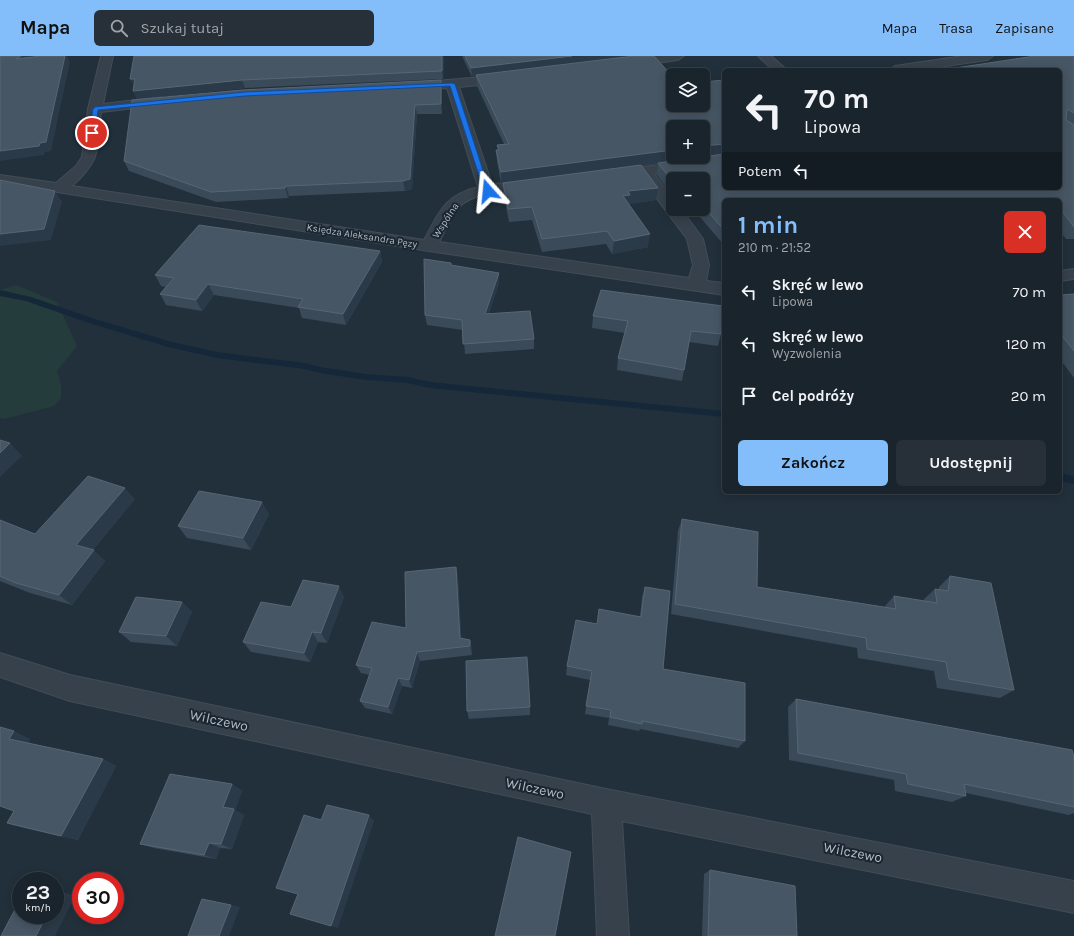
<!DOCTYPE html>
<html lang="pl">
<head>
<meta charset="utf-8">
<style>
	body { margin:0; font-family:Karla,sans-serif; background:#273038; color:#f1f3f6; height:100vh; display:flex; flex-direction:column; font-size:15px; white-space:nowrap }
	* { box-sizing:border-box; margin:0 }
	p { font-size:13px; color:#9fa4a9 }
	.icon { flex:none; width:22px; height:22px; fill:none; stroke:currentColor; stroke-width:2; stroke-linecap:round; stroke-linejoin:round }
	.map { position:relative; flex:1; overflow:hidden }
	.details { position:absolute; left:722px; top:142px; width:340px; height:296px; display:flex; flex-direction:column; background:#1a242c; border-radius:6px; box-shadow:0 2px 10px #0003,0 0 0 1px #384148 }
	.details>* { flex:none }
	.guide { position:absolute; left:722px; top:12px; width:340px; height:122px; border-radius:6px; box-shadow:0 2px 10px #0003,0 0 0 1px #384148; background:#1a242c; color:#f1f3f6; overflow:hidden }
	.controls { position:absolute; left:666px; top:12px; display:grid; gap:8px }
	.controls a { display:grid; place-items:center; width:44px; height:44px; border-radius:6px; background:#1a242c; box-shadow:0 2px 10px #0003,0 0 0 1px #384148; font-size:20px }
	.speed { position:absolute; left:12px; top:816px; display:flex; gap:8px; font-size:20px; font-weight:700; text-align:center }
	.speed>* { display:grid; place-content:center; width:52px; height:52px; border-radius:50%; background:#1a242c; box-shadow:0 2px 10px #0003,0 0 0 1px #384148; line-height:1 }
	.speed small { font-size:10px; font-weight:400 }
	.speed .limit { border:6px solid #d22; background:#fff; color:#111 }
	.pin { position:absolute; display:grid; place-items:center; width:34px; height:34px; color:#fff; margin:-17px; border:2px solid #fff; border-radius:50%; box-shadow:0 1px 4px #0007 }
	.me { position:absolute; width:44px; margin:-22px; rotate:342deg; stroke-linejoin:round; filter:drop-shadow(0 0 3px #0008) }
	.turn { display:flex; align-items:center; gap:14px; height:84px; padding:0 16px; font-size:18px }
	.turn .icon { width:52px; height:52px; stroke-width:2.5 }
	.turn b { display:block; font-size:28px; line-height:34px }
	.then { display:flex; align-items:center; height:38px; padding:0 16px; background:#0003; gap:8px; font-size:15px }
	.round { display:grid; place-items:center; flex:none; width:42px; height:42px; border-radius:6px; background:#273038 }
	.headline { display:flex; align-items:center; justify-content:space-between; height:68px; padding:0 16px }
	h1 { font-size:24px; font-weight:700; line-height:30px; color:#84befa }
	.primary-button { display:flex; gap:8px; margin-top:auto; padding:8px 16px }
	.primary-button a { flex:1; height:46px; border-radius:6px; background:#84befa; color:#111; font-size:16px; font-weight:700; line-height:46px; text-align:center }
	.primary-button a+a { background:#273038; color:#f1f3f6 }
	ul { padding:0; list-style:none }
	li { display:flex; align-items:center; gap:12px; height:52px; padding:0 16px }
	li div { flex:1 }
	li b { display:block; font-size:15px }
	li em { font-style:normal }
	header { display:flex; align-items:center; gap:24px; box-sizing:border-box; height:56px; padding:0 20px; background:#84befa; color:#111 }
	header strong { font-size:19px }
	nav { display:flex; gap:22px; margin-inline-start:auto; font-size:14px }
	.search { width:280px; height:36px; background:#273038; display:flex; align-items:center; gap:10px; box-sizing:border-box; padding:0 14px; border-radius:6px; color:#9fa4a9; font-size:15px }
	.map>svg:first-child { display:block }
	.green { fill:#243c3c }
	.lines { fill:none; stroke-linecap:round; stroke-linejoin:round }
	.stream { fill:#152839; fill-rule:evenodd }
	.minor-casing { stroke:#424d57; stroke-width:2 }
	.minor { fill:#36414c; fill-rule:evenodd }
	.wall { fill:#3a4a58 }
	.shaded-wall { fill:#2b3a48 }
	.building { fill:#475664; stroke:#576674 }
	.route { fill:#1a73e8; stroke:#114b97 }
	.labels { text-anchor:middle; stroke-width:4; stroke-linejoin:round; paint-order:stroke }
	.far-street-label { font-size:10px; fill:#b1bcc7; stroke:#1b2630 }
	.near-street-label { font-size:14px; fill:#b1bcc7; stroke:#1b2630 }
</style>
</head>
<body>
<header>
<strong>Mapa</strong>
<div class="search"><svg class="icon" aria-label="search" viewBox="0 0 24 24"><circle cx="10" cy="10" r="6"/><path d="M15 15l6 6"/></svg>Szukaj tutaj</div>
<nav><a>Mapa</a><a>Trasa</a><a>Zapisane</a></nav>
</header>
<div class="map">
<svg width="1074" height="880" viewBox="0 0 1074 880">
	<rect width="100%" height="100%" fill="#22303b"/>
	<path class="green" d="M16 229 57 246 77 290 57 315 61 328V342L54 350 4 363 0 362V234Z"/>
	<g class="lines">
		<path class="stream" d="M0 234 31 241 95 263 172 286 217 296 305 307 320 311 366 318 408 321 430 326 724 355V361L430 332 408 327 366 324 320 317 305 313 217 302 168 291 89 267 26 245 0 240Z
			M1060 417 1074 420V428L1060 425Z"/>
		<g class="minor-casing">
			<path id="minor" d="M101 0H113L103 48 161 41 168 45 161 49 101 56C97 93 102 103 72 130L424 184C440 155 444 140 478 131L447 32 413 35 407 31 413 27 506 19 512 23 510 26 459 31 492 128 532 125 537 126 539 129 537 132 532 133C512 135 472 136 459 151 450 161 445 175 439 186L689 222 693 209 687 183 640 120 616 123 611 122 609 119 611 116 616 115 724 100V108L654 118 673 143V153H681L703 183 709 209 706 225 724 227V239L429 195 0 127V119L56 127 76 110 82 101 88 53Z
				M651 0H684L678 4 627 11 621 7 627 3Z
				M758 0H771L787 14H773Z
				M963 0H993L987 4 919 14H889L895 10Z
				M1074 213V223L1060 225V215Z
				M0 597 70 619 606 733 1074 825V857L622 765 629 880H597L592 758 70 645 0 621Z"/>
		</g>
		<use href="#minor" class="minor"/>
	</g>
	<path class="wall" d="M134 0H444L443 23 245 32 137 43 133 35Z
		M462 0H654L724 132 926 133 924 132H1060V14L1074 0V183H1066L1060 175V144H724V189L693 153H703V123H673V141L657 119 658 107H663L641 110 656 144 629 148 648 191 612 198 606 188 542 196 532 164 509 166 504 140 503 127H501L497 106 496 94H498L497 89 504 88 477 30 476 20 472 21Z
		M441 24 442 34V58H417L412 133 405 135 289 140 288 142 216 146 129 115 124 105Z
		M380 195 382 206 346 269 302 262 299 252 214 239 202 255 166 249 160 238 166 231 161 230 155 219Z
		M451 209 499 227 489 257 534 283V293L465 298 463 274 427 269 425 259Z
		M1074 238V322L1060 303V239Z
		M593 260 721 278 718 290 689 286 684 314 682 325 617 314 618 302 625 277 592 272Z
		M135 443 93 494 105 505 72 549 30 537 0 525V464L35 478Z
		M269 458 251 494 187 482 178 470Z
		M682 463 757 531 885 551V550L894 540 924 545V543L935 533H939V531L950 520 1014 634 1000 642 937 632 934 615 858 602 857 592 671 558 678 475Z
		M456 511 458 521 461 582 470 584 472 593V599L420 605 412 632 402 630 392 658 365 652 360 645 370 619 361 617 356 609 406 572Z
		M645 531 663 613 745 685 738 692 640 673 639 675 608 669 609 662 585 658 590 624 566 619 567 610 597 568 640 560 642 541Z
		M344 541 327 587 318 586 310 606 251 596 243 586 291 551Z
		M182 546 192 556 177 590 131 586 119 576Z
		M796 643 1074 701V757L1069 759 966 737V740L952 746 895 735 894 724 789 704 788 651Z
		M530 651V659L469 663 467 655Z
		M0 671 30 683 28 687 103 703 116 710 78 784 25 772 7 767 14 755Z
		M232 728 242 735 235 754 244 759 232 793 220 792 216 803 154 792 140 788Z
		M710 814 797 880H702L704 818Z
		M55 835 75 840 55 859Z"/>
	<path class="shaded-wall" d="M21 0H42L16 3Z
		M65 0H67L70 6 51 95 45 96 44 99 0 105V95Z
		M442 0H444L443 23 442 15Z
		M572 0H638L472 21 471 12Z
		M130 23H135L134 31Z
		M242 24 245 32 137 43 133 35Z
		M441 24 442 34V58L441 48Z
		M415 49 417 58 412 133 405 135 403 125Z
		M724 88V99L501 127V116L673 94V101H703V90Z
		M286 130 289 140 288 142 285 132Z
		M658 132 656 144 629 148 628 152 623 140 628 135Z
		M55 135 62 146 51 184 0 190V178Z
		M650 178 648 191 612 198 614 185Z
		M380 195 382 206 346 269 343 258Z
		M499 217V227L485 268V258Z
		M208 228 214 239 202 255 196 244Z
		M10 387 22 400 0 421V397Z
		M125 432 135 443 88 500 76 489Z
		M262 446 269 458 251 494 243 482Z
		M94 494 105 505 72 549 59 539Z
		M456 511 458 521 462 591 460 582Z
		M339 530 344 541 327 587 321 577Z
		M182 546 192 556 177 590 166 580Z
		M312 576 318 586 310 606 304 597Z
		M470 584 472 593V599L470 590Z
		M417 596 420 605 412 632 409 624Z
		M398 622 402 630 392 658 388 651Z
		M14 675 30 683 25 690 9 683Z
		M103 703 116 710 78 784 61 780Z
		M232 728 242 735 235 754 244 759 232 793 221 788 223 751Z
		M369 759 374 765 338 872 331 870Z
		M209 787 220 792 216 803 204 799Z
		M58 837 75 840 55 880H36L47 859H55V843Z
		M231 849 240 851 229 880H219Z"/>
	<path class="building" d="M0 0H21L16 3 41 0H65L46 86 40 87 39 90 0 95Z
		M134 0H442V15L242 24 133 35 135 23H130Z
		M465 0H572L471 12Z
		M634 0H654L673 21V49H703V26L724 24V88L703 90V71H673V94L501 116 496 94H499L497 89 509 88 476 19Z
		M1035 0H1074V57L1067 53 1066 64 1074 69V171L1060 152V144H724V174L703 150V123H673V126L658 107 724 98V132H921L923 133 941 134 942 132H1060V14H942Z
		M441 24V48L415 49 410 123 403 125 286 130 285 132 211 136 124 105 132 44 242 34Z
		M641 109 658 132 628 135 630 139 623 140 650 178 614 185 607 175 542 183 532 151 508 153 503 127Z
		M0 124 55 135 44 173 0 178Z
		M199 169 380 195 343 258 298 251 303 243 208 228 196 244 160 238 174 222 155 219Z
		M424 203 451 207V209L499 217 485 258 530 255 534 283 463 288 462 264 425 259Z
		M601 234 723 250 721 278 691 275 684 314 618 302 628 265 593 260Z
		M1074 238V295L1060 277V239Z
		M0 384 10 387 0 397Z
		M88 420 125 432 76 489 94 494 59 539 16 527 0 520V464L35 478Z
		M199 435 262 446 243 482 178 470Z
		M682 463 758 476 757 531 896 553 894 540 937 547 935 533 948 535 950 520 991 527 1014 634 949 623 946 606 867 593 866 582 675 548Z
		M456 511 460 582 470 584V590L417 596 409 624 398 622 388 651 360 645 372 612 356 609 372 566 406 572 405 516Z
		M303 524 339 530 321 577 312 576 304 597 243 586 261 546 291 551Z
		M645 531 670 535 663 613 745 627V685L642 665V668L610 661 611 654 586 650 592 615 567 610 576 564 597 568 599 553 641 561Z
		M136 541 182 546 166 580 119 576Z
		M527 601 530 651 467 655 466 605Z
		M796 643 1072 694 1074 701V751L964 728 966 740 908 728 906 718 798 697Z
		M0 671 14 675 9 683 103 703 61 780 7 767 14 755 0 750Z
		M170 718 232 728 223 751 234 753 221 788 209 787 204 799 140 788Z
		M327 749 369 759 331 870 290 858 298 838 276 832 304 759 321 764Z
		M518 781 571 796 555 880H495Z
		M710 814 795 830 797 880H708Z
		M55 836 58 837 55 843Z
		M21 842V859H47L36 880H1Z
		M202 843 231 849 219 880H188Z"/>
	<path class="route" d="M452 27 455 28 490 136 484 135 450 30 245 40 98 54 95 77 92 79 89 77 93 53 95 51 245 36Z"/>
	<g class="labels">
		<g class="far-street-label">
			<text transform="translate(445 164) rotate(-57)" y="4">Wspólna</text>
			<text transform="translate(362 179) rotate(9)" y="4">Księdza Aleksandra Pęzy</text>
		</g>
		<g class="near-street-label">
			<text transform="translate(219 664) rotate(12)" y="5">Wilczewo</text>
			<text transform="translate(535 732) rotate(12)" y="5">Wilczewo</text>
			<text transform="translate(853 796) rotate(11)" y="5">Wilczewo</text>
		</g>
	</g>
</svg>
<div class="controls">
<a><svg class="icon" aria-label="layers" viewBox="0 0 24 24"><path d="M12 4l9 5-9 5-9-5zM3 14l9 5 9-5"/></svg></a>
<a>+</a>
<a>−</a>
</div>
<div class="speed"><div>23<small>km/h</small></div><div class="limit">30</div></div>
<div class="pin" style="left:92px;top:77px;background:#d93025"><svg class="icon" aria-label="arrive" viewBox="0 0 24 24"><path d="M6 21V4h12l-3 4 3 4H6"/></svg></div>
<svg class="me" style="left:488px;top:135px" viewBox="-20 -20 40 40"><path d="M0-17L14 15 0 8-14 15z" fill="#1a73e8" stroke="#fff" stroke-width="4"/></svg>
<div class="guide">
<div class="turn"><svg class="icon" aria-label="left" viewBox="0 0 24 24"><path d="M17 20v-9H6M10 6l-5 5 5 5"/></svg><div><b>70 m</b>Lipowa</div></div>
<div class="then">Potem<svg class="icon" aria-label="left" viewBox="0 0 24 24"><path d="M17 20v-9H6M10 6l-5 5 5 5"/></svg></div>
</div>
<section class="details">
<div class="headline"><div><h1>1 min</h1><p>210 m · 21:52</p></div><a class="round" style="background:#d93025;color:#fff"><svg class="icon" aria-label="close" viewBox="0 0 24 24"><path d="M6 6l12 12M18 6L6 18"/></svg></a></div>
<ul>
<li><svg class="icon" aria-label="left" viewBox="0 0 24 24"><path d="M17 20v-9H6M10 6l-5 5 5 5"/></svg><div><b>Skręć w lewo</b><p>Lipowa</p></div><em>70 m</em></li>
<li><svg class="icon" aria-label="left" viewBox="0 0 24 24"><path d="M17 20v-9H6M10 6l-5 5 5 5"/></svg><div><b>Skręć w lewo</b><p>Wyzwolenia</p></div><em>120 m</em></li>
<li><svg class="icon" aria-label="arrive" viewBox="0 0 24 24"><path d="M6 21V4h12l-3 4 3 4H6"/></svg><div><b>Cel podróży</b></div><em>20 m</em></li>
</ul>
<div class="primary-button"><a>Zakończ</a><a>Udostępnij</a></div>
</section>
</div>
</body>
</html>
